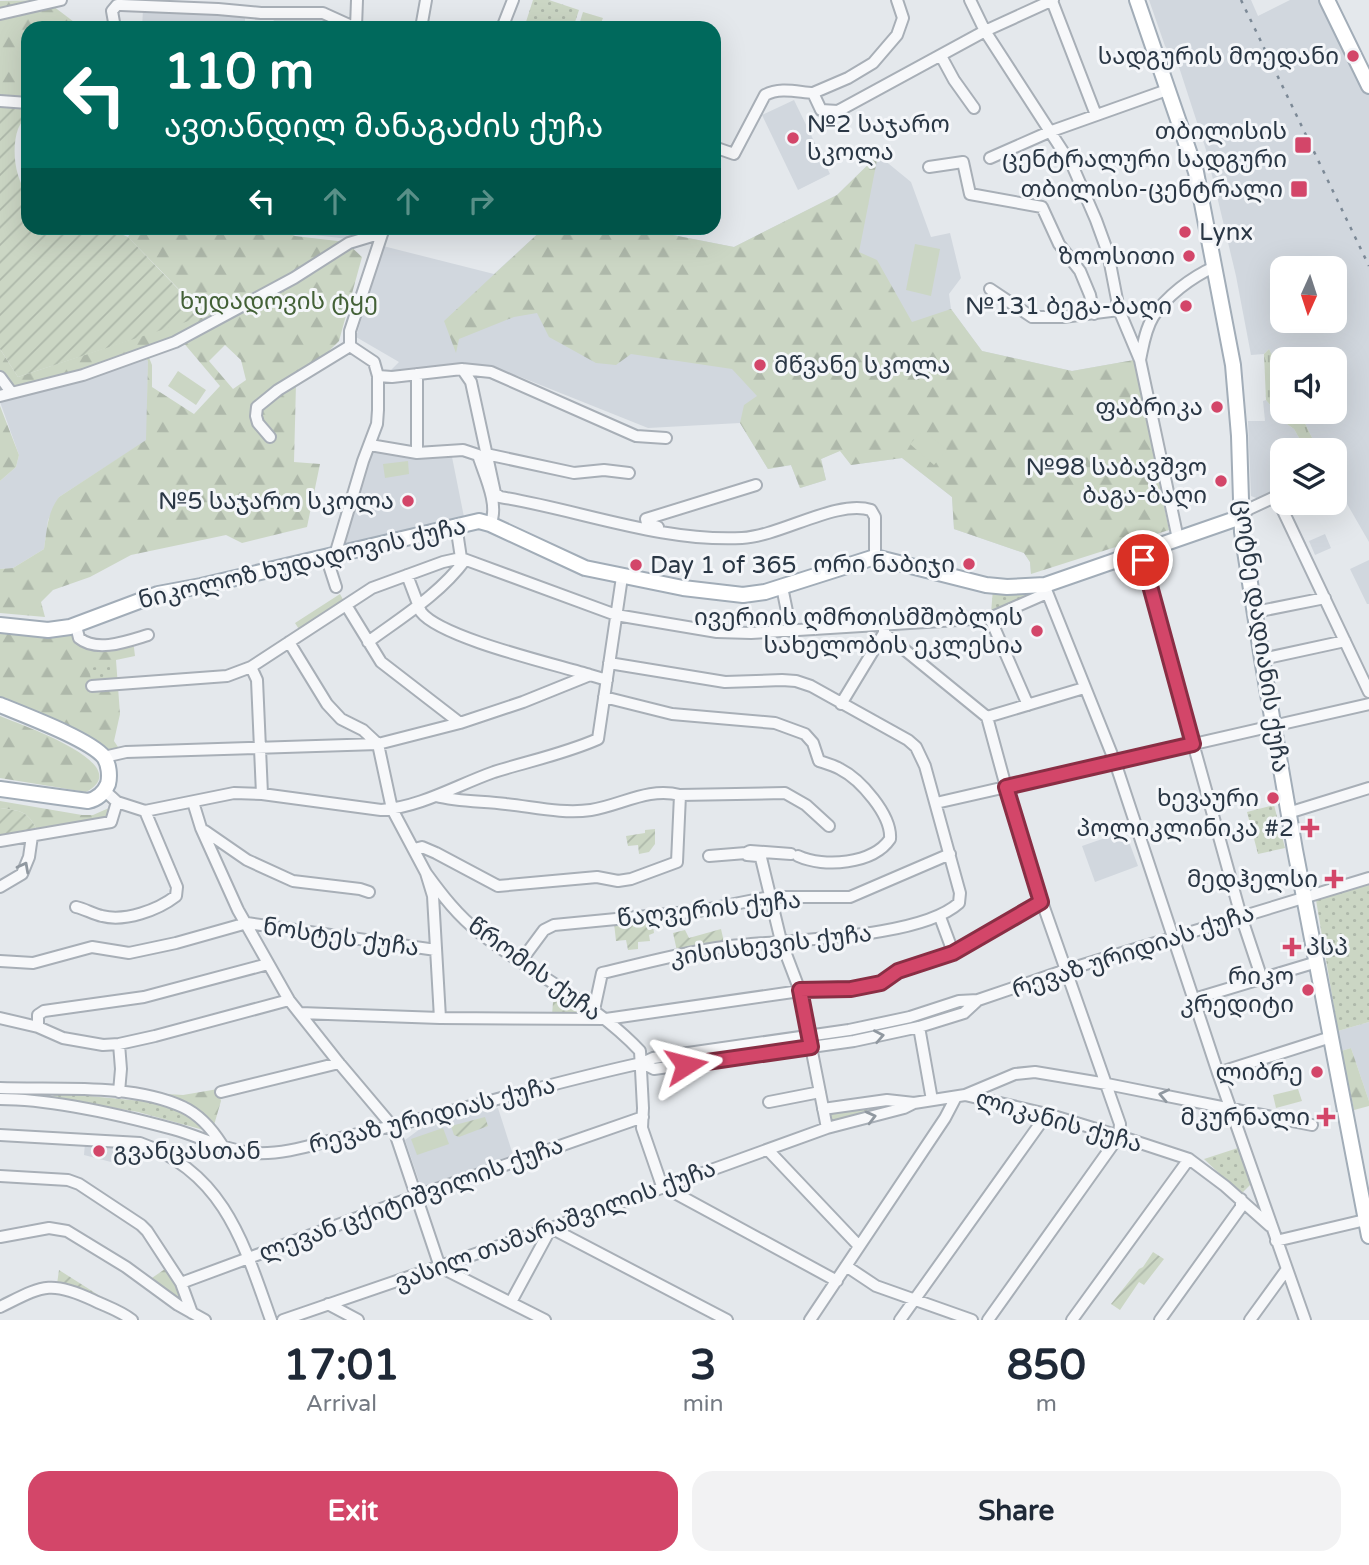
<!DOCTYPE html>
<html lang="en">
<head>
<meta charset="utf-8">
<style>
	body { margin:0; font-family:"Varela Round","Noto Sans Georgian",sans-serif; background:#f2f2f3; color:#1f2937; height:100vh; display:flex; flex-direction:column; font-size:26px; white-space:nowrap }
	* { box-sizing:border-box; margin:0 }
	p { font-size:23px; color:#747a83 }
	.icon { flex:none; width:38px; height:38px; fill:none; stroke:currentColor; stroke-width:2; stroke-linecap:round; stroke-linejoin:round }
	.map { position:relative; height:1320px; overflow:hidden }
	.drawer { display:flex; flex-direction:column; background:#fff; flex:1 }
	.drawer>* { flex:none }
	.hud { position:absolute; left:21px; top:21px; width:700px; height:214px; border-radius:21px; box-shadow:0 7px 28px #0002; background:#00695c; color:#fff; overflow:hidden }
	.needle { width:46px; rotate:183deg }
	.buttons { position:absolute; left:1270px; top:256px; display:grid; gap:14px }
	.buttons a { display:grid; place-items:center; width:77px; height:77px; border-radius:14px; background:#fff; box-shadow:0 7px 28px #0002; font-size:35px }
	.pin { position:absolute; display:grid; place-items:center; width:60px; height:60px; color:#fff; margin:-30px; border:4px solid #fff; border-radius:50%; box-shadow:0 2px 7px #0007 }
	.me { position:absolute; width:77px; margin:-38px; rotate:81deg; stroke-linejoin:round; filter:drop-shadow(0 0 5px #0008) }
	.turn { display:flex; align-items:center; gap:24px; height:147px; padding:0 28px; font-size:32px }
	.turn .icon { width:91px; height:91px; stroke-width:2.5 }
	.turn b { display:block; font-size:49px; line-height:60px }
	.lanes { display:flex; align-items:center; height:66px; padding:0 28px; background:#0003; justify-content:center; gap:35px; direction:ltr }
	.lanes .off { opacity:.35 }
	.eta { display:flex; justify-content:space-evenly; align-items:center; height:119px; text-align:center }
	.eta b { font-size:42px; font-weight:700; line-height:49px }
	.action { display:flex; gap:14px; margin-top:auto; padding:14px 28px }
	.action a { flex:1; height:80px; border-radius:21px; background:#d34669; color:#fff; font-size:28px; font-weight:700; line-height:80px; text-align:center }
	.action a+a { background:#f2f2f3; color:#1f2937 }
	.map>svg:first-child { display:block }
	.built { fill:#d1d7de; fill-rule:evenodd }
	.grass { fill:url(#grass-tufts) }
	.forest { fill:url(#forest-firs); fill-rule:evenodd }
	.park { fill:url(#park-dots) }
	.garden { fill:url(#garden-furrows) }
	.pitch { fill:#cbd6c4 }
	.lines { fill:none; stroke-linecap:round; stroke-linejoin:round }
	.minor-casing { stroke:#a8afb7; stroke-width:14 }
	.major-casing { stroke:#a2adb8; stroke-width:18 }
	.minor { stroke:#f7f8fa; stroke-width:10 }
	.major { stroke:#fff; stroke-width:14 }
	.rail { stroke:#7c8996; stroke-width:2.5; stroke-dasharray:3.5 7; stroke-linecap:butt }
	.oneway { stroke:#9098a0 }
	.route-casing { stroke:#892e44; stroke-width:18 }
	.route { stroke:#d34669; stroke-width:12 }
	.poi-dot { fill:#d34669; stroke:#f4f6f9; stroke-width:2.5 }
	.labels { text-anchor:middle; stroke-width:6; stroke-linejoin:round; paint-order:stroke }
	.poi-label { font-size:24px; fill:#2a3745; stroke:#f4f6f9; text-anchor:end }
	.park-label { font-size:24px; fill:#436137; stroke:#f4f6f9 }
	.street-label { font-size:24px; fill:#2a3745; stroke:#f4f6f9 }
</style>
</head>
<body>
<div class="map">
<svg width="1369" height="1320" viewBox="0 0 1369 1320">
	<defs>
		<pattern id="grass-tufts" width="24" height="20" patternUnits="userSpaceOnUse" patternTransform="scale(1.75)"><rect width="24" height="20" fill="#cbd6c4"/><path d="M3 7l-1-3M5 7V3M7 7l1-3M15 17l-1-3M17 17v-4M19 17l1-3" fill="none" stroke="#aeb8aa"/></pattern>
		<pattern id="forest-firs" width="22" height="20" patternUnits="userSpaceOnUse" patternTransform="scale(1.75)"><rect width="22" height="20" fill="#cbd6c4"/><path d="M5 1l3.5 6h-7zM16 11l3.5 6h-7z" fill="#aeb8aa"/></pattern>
		<pattern id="park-dots" width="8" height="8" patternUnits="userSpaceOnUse" patternTransform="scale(1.75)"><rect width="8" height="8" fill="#cbd6c4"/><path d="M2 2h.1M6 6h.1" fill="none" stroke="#aeb8aa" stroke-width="1.8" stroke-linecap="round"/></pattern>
		<pattern id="garden-furrows" width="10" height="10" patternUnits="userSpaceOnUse" patternTransform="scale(1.75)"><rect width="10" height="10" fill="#cbd6c4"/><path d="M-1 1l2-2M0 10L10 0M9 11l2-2" fill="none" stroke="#aeb8aa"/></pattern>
	</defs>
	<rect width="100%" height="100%" fill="#e4e8ec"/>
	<path class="built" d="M1149 0H1251L1258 16 1290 0H1322L1369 93V542L1335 483V450H1318L1299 411H1335V359H1283V377L1269 349 1264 354 1251 355 1236 276 1206 150 1178 64 1165 46ZM1283 268H1335V320H1283Z
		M143 10 245 16V28H142Z
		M274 17 334 19V28H273Z
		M794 100 830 174 798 190 762 115Z
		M878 155 911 182 931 237 950 233 961 278 949 294 951 309 982 351 1072 371 1134 360 1031 574 1030 562 1024 553 954 529 952 497 902 458 851 465 841 450 821 459 826 480 800 488 791 465 768 469 740 423 648 428 518 376 485 367 390 371 399 362 356 337 383 246 494 274 544 228H637L734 247 837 195Z
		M284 228H354L349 239 297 233Z
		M145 358 148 361 147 440 59 497 48 520 44 549 13 568 0 569V481L16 467 19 455 0 402Z
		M1266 400 1284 422 1294 429 1306 450H1283V488L1259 499 1251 496 1248 421H1265L1263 401Z
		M371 448 451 452 464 517 369 539V542L344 546 359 480Z
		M1325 534 1331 548 1315 555 1309 541Z
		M1369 560V604H1367L1350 569Z
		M1125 831 1138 866 1095 882 1082 846Z
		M1369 1022V1101L1351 1048 1341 1051 1338 1031Z
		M498 1108 513 1155 421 1187 405 1140 428 1123Z
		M85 1143 114 1146 112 1161 111 1162 84 1155Z"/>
	<path class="grass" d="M1269 349 1283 377V411H1299L1318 450H1306L1294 429 1284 422 1266 400 1264 354Z
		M340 594 346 605 302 634 295 623Z
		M959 1004 961 1012 913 1026 813 1044 812 1038Z
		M902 1103 903 1104 834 1122 829 1118 833 1112Z"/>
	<path class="forest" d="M45 0 82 28H28V99L0 98V1Z
		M878 155 859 252 877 260 912 322 951 309 982 351 1072 371 1134 360 1169 530 1031 574 1030 562 1024 553 954 529 952 497 902 458 851 465 840 451 821 459 826 480 800 488 791 465 768 469 740 423 744 405 757 396 732 369 631 354 616 365 596 363 549 337 537 313 514 317 459 339 456 353 444 321 544 228H637L734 247 837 195Z
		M134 228H276L295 236 346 242 362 257 339 341 296 384 294 462 320 464 307 527 242 543 226 535 131 555 90 577 53 590 41 602 45 617 0 613V569L13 568 44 549C47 530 47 513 59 497L146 440 148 361 145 358 0 402V349L18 377 204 315 128 237ZM182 341 220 386 194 414 152 387V365L148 355ZM225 345 241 360 246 380 233 389 209 361Z
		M0 406 19 455 16 467 0 481Z
		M0 625 70 627 83 641 133 640 135 656 116 660 120 714 114 741 120 750 106 757 0 702Z
		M0 716C18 724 139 764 86 792L0 778Z
		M0 801 82 815H93L109 808 112 810 107 818 37 830C27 810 21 811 0 808Z
		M1351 1048 1369 1101V1106L1354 1110 1341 1051Z
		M218 1089 221 1101 214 1125 151 1093 183 1095Z
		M165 1269 179 1290 181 1302 149 1280Z"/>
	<path class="park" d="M533 0H549L579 10 573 28H524Z
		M1036 587 1037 595 991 613 993 589Z
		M110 665 111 678 91 680 89 668Z
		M1274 805 1285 848 1258 854 1247 812Z
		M1369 883V1022L1338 1031 1316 900 1317 898Z
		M58 1093 162 1103 184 1111 211 1132 138 1112 51 1097Z
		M1241 1147 1253 1182 1241 1194 1204 1159Z"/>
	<path class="garden" d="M0 106 28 108C26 116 21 122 18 129 11 149 15 179 28 195V228H107L128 237 204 316 18 377 0 349Z
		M0 808C21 811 27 810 37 830L0 836Z
		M655 829V844L649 852 639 854 638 845 628 846 626 836 645 833V830Z
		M652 918 654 933 649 935 650 941 638 942V949L628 950 626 940 616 941 614 923Z
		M721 929 724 942 677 951 673 933 685 930 689 938Z
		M554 990 588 1012 586 1016 552 1015Z
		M485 1117 488 1126 459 1137 454 1135 451 1126Z
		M1153 1252 1164 1259 1144 1285 1139 1282 1120 1310 1111 1304 1139 1269 1143 1267Z
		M59 1270 122 1310 57 1284Z"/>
	<path class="pitch" d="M583 12 603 18 599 28H578Z
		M915 244 940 249 931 296 906 290Z
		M178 371 206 390 196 405 168 386Z
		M923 430 947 450 934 465 910 444Z
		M408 461 409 474 385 478 383 464Z
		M1298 1089 1302 1101 1276 1108 1273 1095Z
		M443 1128 449 1144 417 1155 411 1139Z"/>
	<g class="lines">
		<g class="minor-casing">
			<path id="minor" d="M970 0 985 31 1073 167 1096 220 1108 253 1119 310 1140 360 1178 539
				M1052 1 1096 115
				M0 14 61 0
				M356 27 357 0
				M115 28 112 11 117 5H121L218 9 261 13H323L356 28
				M421 28 426 0
				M502 28 513 0
				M941 56 954 80 974 108
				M813 93 821 110 838 111 985 31 1053 0
				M813 93 848 78 873 63 897 35 903 18 897 0
				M0 101 28 103
				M714 147 734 154 765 95C780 87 797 92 813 93
				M990 158 1049 132 1167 90
				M929 167 963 162 970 194 1042 207 1059 244 1080 271 1090 295 1094 314
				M990 289 1032 317H1063L1119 310
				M350 346V331L384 228
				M1140 360C1143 346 1145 330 1153 317 1166 296 1192 277 1214 267
				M462 369 471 382 495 493 500 497C580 510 660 542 742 538 781 536 837 499 871 510L875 517V557
				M417 374V453
				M378 376 392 377 462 369 491 372 636 436 666 438
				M0 377 11 392
				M0 396 83 375 175 342 294 278 349 243 382 233
				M270 437 258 423 256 416 257 407 278 390 350 346
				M370 445 417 453 463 450 478 455C484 474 500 506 490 524
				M486 454 574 473 604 470 629 473
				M1276 496 1369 692
				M1241 517 1249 509 1281 494
				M456 525 461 558
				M658 527 647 523 646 519 756 485
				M1140 552 1241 916 1262 979
				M335 555 363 461 377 424 378 410V376L374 362 350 346
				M326 556 336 587
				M407 575 421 612C441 638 554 664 590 675
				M782 587 791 631
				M1045 587 1115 762 1218 1073 1305 1320
				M346 605 381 662 460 723
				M1255 612 1325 598
				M990 618 1028 705
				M76 626 79 638C97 653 128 641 148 635
				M884 633 987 717 1021 842 1120 1124 1119 1136 988 1320
				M289 642 327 704 341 719 363 730 378 744 392 809 426 873 433 896 440 1018
				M368 642C402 617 440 594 465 560
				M1262 659 1345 641
				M251 667 257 680 262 794
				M92 686 227 676 251 667 372 588 443 562 461 558 616 615 717 632 751 633 990 618 1047 593
				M604 697 672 714 775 723 805 734 813 743 819 761C825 763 833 765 840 769 860 779 892 815 890 839 873 864 824 868 798 856
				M841 704 884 633V628
				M987 717 1084 688
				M104 757 126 752 378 744 460 723 523 702 590 675 607 680
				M105 791 117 802 145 811 234 793 262 794 381 810C421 807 457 785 494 772 529 761 564 754 598 739L622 577
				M436 796C459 802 483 801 506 804 534 807 563 814 591 810 622 805 648 787 680 795L785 793 806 805 829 826
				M193 802 201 828 238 910 289 1000 339 1063 393 1127 440 1267
				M936 803 1369 704
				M1288 813 1369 788
				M205 831 247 860 293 881 360 889 369 892
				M0 841 111 822 117 802
				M414 849 422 847 436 853 498 886 597 877 618 881 631 879 677 862 680 795
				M791 854 750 851 746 853 747 855 758 856 761 858 781 941 800 991 827 1128
				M709 856 746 853
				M426 873C442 895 458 916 480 933 532 974 594 1002 640 1051L643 1108 642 1128 662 1186 837 1281
				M0 887 22 874 29 857 32 836
				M76 907C85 909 93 914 102 916 125 922 158 910 176 896L177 887 145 811
				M940 917 953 952
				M0 961 33 963 92 947 129 953 176 943 247 923 436 950
				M521 961 544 930 554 925 699 911 770 897H850L950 854
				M1194 999 1317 962
				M594 1010 602 973C642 964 683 952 724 947 782 939 918 940 959 903L960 893 925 766 916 747 908 740 811 686 796 681 782 680 725 682 609 663
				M300 1013 440 1018 606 1019 800 991 868 986 881 983 898 970 953 952 1041 902
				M0 1018 38 1027 63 1038 103 1045 119 1044 155 1036 289 1000
				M38 1027V1015L44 1011 144 997 268 964
				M919 1027 932 1100
				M119 1044 121 1069 119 1092
				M642 1063 654 1069 854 1041 919 1027 964 1013 978 1000
				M1218 1073 1331 1037
				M0 1088C57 1090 131 1083 183 1107 200 1115 212 1129 222 1145
				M221 1092 339 1063
				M965 1095 1015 1074 1035 1072 1107 1084 1312 1125
				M0 1099C54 1099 121 1115 173 1129 199 1136 227 1151 254 1153 288 1155 320 1142 353 1135 450 1114 545 1084 642 1063L653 1058 849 1030 910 1017 959 1001 978 1000 1066 970 1369 878
				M769 1102 820 1092
				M823 1109 887 1100 914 1103
				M0 1135 140 1143C224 1172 244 1244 271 1320
				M768 1150 858 1245
				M0 1176 68 1180 79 1184 141 1225 147 1231 181 1283 192 1313
				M0 1237 49 1228 67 1231 126 1267 178 1305 205 1320
				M1276 1241 1369 1219
				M846 1266 876 1286 972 1320
				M440 1267 545 1320
				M181 1283 416 1196 643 1117
				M511 1302 551 1228 727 1320
				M328 1304 358 1320
				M0 1307C41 1287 49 1279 93 1300 107 1307 119 1310 132 1320
				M283 1320 551 1228 827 1128 904 1108 914 1103 965 1095 1047 1114 1119 1136 1189 1159 1225 1186 1270 1226
				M810 1320 945 1118 956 1097
				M900 1320 1047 1114
				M1072 1320 1189 1159
				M1160 1320 1241 1207V1199
				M1250 1320 1287 1269"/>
		</g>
		<g class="major-casing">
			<path id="major" d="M1137 0 1196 172 1233 365 1239 436 1242 532 1262 659 1295 850 1369 1236
				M1327 0 1369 86
				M0 625 48 630 70 627 158 594 201 586 479 521 490 524 585 568 683 588 743 595 765 592 875 557 986 585 1007 587 1045 585 1241 517
				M0 705C24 715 89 739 104 757 109 764 110 776 108 784 104 793 97 799 88 801L0 789"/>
		</g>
		<use href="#minor" class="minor"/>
		<use href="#major" class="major"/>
		<path class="rail" d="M1241 0 1369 266"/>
	</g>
	<defs><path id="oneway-chevron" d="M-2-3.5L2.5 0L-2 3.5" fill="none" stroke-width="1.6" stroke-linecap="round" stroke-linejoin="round" transform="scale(1.75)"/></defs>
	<g class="oneway">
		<use href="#oneway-chevron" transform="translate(24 867) rotate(-62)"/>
		<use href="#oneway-chevron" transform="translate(879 1036) rotate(-11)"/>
		<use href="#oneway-chevron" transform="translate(1164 1095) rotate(-168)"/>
		<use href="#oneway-chevron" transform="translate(871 1117) rotate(-14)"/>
	</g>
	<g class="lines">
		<g class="route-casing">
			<path id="route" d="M686 1065 811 1047 800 990 851 989 881 983 898 971 953 953 1041 902 1006 787 1193 744 1143 560"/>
		</g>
		<use href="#route" class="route"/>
	</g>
	<g class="poi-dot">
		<circle cx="1353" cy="56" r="7"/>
		<circle cx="793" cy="138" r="7"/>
		<rect x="1294" y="136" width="18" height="18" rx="3.5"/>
		<rect x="1290" y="180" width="18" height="18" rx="3.5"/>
		<circle cx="1185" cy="232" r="7"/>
		<circle cx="1189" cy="256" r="7"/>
		<circle cx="1186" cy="306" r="7"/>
		<circle cx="760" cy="365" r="7"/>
		<circle cx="1217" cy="407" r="7"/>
		<circle cx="1221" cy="481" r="7"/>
		<circle cx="408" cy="501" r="7"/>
		<circle cx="969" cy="564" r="7"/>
		<circle cx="636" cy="565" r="7"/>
		<circle cx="1037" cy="631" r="7"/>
		<circle cx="1273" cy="798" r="7"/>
		<path d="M1306.5 817.5h7v7h7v7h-7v7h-7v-7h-7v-7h7z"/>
		<path d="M1330.5 868.5h7v7h7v7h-7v7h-7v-7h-7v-7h7z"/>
		<path d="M1288.5 936.5h7v7h7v7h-7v7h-7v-7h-7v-7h7z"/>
		<circle cx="1308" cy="990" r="7"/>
		<circle cx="1317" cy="1072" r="7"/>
		<path d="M1322.5 1106.5h7v7h7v7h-7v7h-7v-7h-7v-7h7z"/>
		<circle cx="99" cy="1151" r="7"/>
	</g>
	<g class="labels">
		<g class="poi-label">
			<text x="1339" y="64">სადგურის მოედანი</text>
			<text x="807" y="132" text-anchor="start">№2 საჯარო<tspan x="807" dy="28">სკოლა</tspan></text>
			<text x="1287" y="139">თბილისის<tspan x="1287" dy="28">ცენტრალური სადგური</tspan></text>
			<text x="1283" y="197">თბილისი-ცენტრალი</text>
			<text x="1199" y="240" text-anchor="start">Lynx</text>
			<text x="1175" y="264">ზოოსითი</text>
			<text x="1172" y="314">№131 ბეგა-ბაღი</text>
			<text x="774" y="373" text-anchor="start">მწვანე სკოლა</text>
			<text x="1203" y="415">ფაბრიკა</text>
			<text x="1207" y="475">№98 საბავშვო<tspan x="1207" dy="28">ბაგა-ბაღი</tspan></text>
			<text x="394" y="509">№5 საჯარო სკოლა</text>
			<text x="955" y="572">ორი ნაბიჯი</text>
			<text x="650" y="573" text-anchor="start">Day 1 of 365</text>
			<text x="1023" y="625">ივერიის ღმრთისმშობლის<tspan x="1023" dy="28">სახელობის ეკლესია</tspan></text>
			<text x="1259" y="806">ხევაური</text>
			<text x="1294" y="836">პოლიკლინიკა #2</text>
			<text x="1318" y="887">მედჰელსი</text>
			<text x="1306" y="955" text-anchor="start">პსპ</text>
			<text x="1294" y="984">რიკო<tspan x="1294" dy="28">კრედიტი</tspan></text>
			<text x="1303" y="1080">ლიბრე</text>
			<text x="1310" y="1125">მკურნალი</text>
			<text x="113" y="1159" text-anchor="start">გვანცასთან</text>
		</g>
		<g class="park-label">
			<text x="279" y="309">ხუდადოვის ტყე</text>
		</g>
		<g class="street-label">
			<text transform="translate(302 563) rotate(-13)" y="8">ნიკოლოზ ხუდადოვის ქუჩა</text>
			<text transform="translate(1262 636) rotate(82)" y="8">ცოტნე დადიანის ქუჩა</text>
			<text transform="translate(709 909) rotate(-6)" y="8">წაღვერის ქუჩა</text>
			<text transform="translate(341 937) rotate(8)" y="8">ნოსტეს ქუჩა</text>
			<text transform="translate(771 945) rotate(-7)" y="8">კისისხევის ქუჩა</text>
			<text transform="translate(1133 951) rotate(-18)" y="8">რევაზ ურიდიას ქუჩა</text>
			<text transform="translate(535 969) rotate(36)" y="8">წრომის ქუჩა</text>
			<text transform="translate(432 1115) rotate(-14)" y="8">რევაზ ურიდიას ქუჩა</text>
			<text transform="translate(1059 1121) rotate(16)" y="8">ლიკანის ქუჩა</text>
			<text transform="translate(411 1199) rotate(-20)" y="8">ლევან ცქიტიშვილის ქუჩა</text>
			<text transform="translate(555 1225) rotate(-20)" y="8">ვასილ თამარაშვილის ქუჩა</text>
		</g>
	</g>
</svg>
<div class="buttons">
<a><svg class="needle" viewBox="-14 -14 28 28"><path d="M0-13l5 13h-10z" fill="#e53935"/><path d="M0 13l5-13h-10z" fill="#747a83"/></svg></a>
<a><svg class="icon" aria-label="sound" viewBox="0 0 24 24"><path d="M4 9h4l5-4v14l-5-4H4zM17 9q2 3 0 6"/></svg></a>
<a><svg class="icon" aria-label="layers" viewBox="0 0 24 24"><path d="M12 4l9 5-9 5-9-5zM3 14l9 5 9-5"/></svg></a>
</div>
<div class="pin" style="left:1143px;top:560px;background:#d93025"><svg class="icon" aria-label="arrive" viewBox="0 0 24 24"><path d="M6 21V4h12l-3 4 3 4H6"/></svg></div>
<svg class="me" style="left:686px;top:1065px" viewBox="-20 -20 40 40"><path d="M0-17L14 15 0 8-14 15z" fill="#d34669" stroke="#fff" stroke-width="4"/></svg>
<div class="hud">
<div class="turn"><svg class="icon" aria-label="left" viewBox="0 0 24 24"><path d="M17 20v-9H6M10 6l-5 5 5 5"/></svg><div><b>110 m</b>ავთანდილ მანაგაძის ქუჩა</div></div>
<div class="lanes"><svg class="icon" aria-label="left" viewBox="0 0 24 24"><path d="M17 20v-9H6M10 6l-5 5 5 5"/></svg><svg class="icon off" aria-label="ahead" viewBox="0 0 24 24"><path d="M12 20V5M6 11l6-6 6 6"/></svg><svg class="icon off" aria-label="ahead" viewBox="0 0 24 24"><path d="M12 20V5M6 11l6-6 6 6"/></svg><svg class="icon off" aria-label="right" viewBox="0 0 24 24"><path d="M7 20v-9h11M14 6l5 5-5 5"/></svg></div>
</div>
</div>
<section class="drawer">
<div class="eta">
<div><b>17:01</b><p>Arrival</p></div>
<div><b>3</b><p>min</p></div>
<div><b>850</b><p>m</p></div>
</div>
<div class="action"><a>Exit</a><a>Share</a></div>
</section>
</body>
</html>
